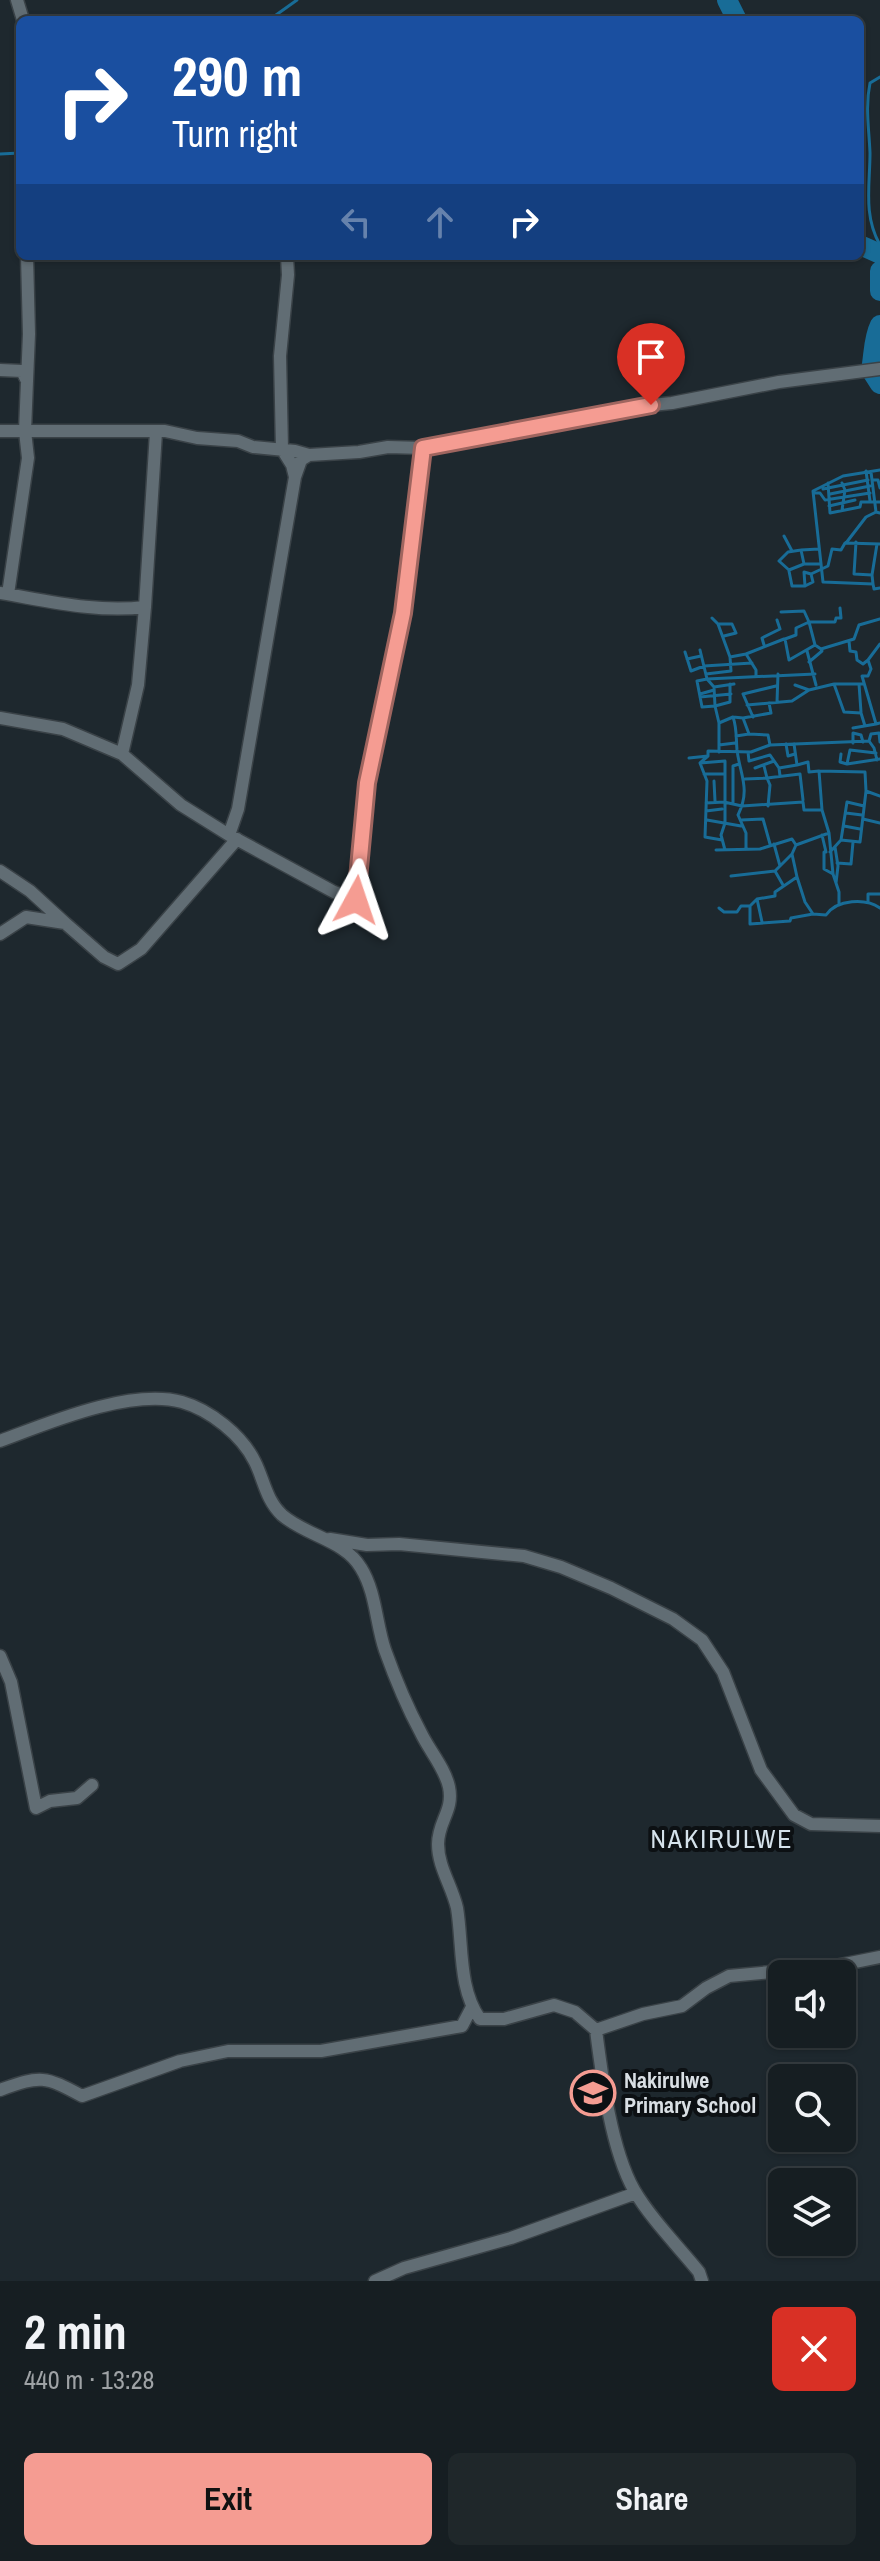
<!DOCTYPE html>
<html lang="en">
<head>
<meta charset="utf-8">
<style>
	body { margin:0; font-family:"Archivo Narrow",sans-serif; background:#1f272a; color:#f1f3f6; height:100vh; display:flex; flex-direction:column; font-size:30px; white-space:nowrap }
	* { box-sizing:border-box; margin:0 }
	p { font-size:26px; color:#9ea2a5 }
	.icon { flex:none; width:44px; height:44px; fill:none; stroke:currentColor; stroke-width:2; stroke-linecap:round; stroke-linejoin:round }
	.map { position:relative; height:2281px; overflow:hidden }
	.side { display:flex; flex-direction:column; background:#161e22; flex:1 }
	.side>* { flex:none }
	.guide { position:absolute; left:16px; top:16px; width:848px; height:244px; border-radius:12px; box-shadow:0 2px 6px #0004,0 0 0 2px #353c40; background:#1a4fa0; color:#fff; overflow:hidden }
	.tools { position:absolute; left:768px; top:1960px; display:grid; gap:16px }
	.tools a { display:grid; place-items:center; width:88px; height:88px; border-radius:12px; background:#161e22; box-shadow:0 2px 6px #0004,0 0 0 2px #353c40; font-size:40px }
	.pin { position:absolute; display:grid; place-items:center; width:68px; height:68px; color:#fff; margin:-82px -34px; border-radius:50% 50% 50% 0; rotate:-45deg; box-shadow:0 0 8px #0007 }
	.pin .icon { rotate:45deg }
	.me { position:absolute; width:88px; margin:-44px; rotate:5deg; stroke-linejoin:round; filter:drop-shadow(0 0 6px #0008) }
	.turn { display:flex; align-items:center; gap:28px; height:168px; padding:0 24px; font-size:36px }
	.turn .icon { width:104px; height:104px; stroke-width:2.5 }
	.turn b { display:block; font-size:56px; line-height:68px }
	.lanes { display:flex; align-items:center; height:76px; padding:0 24px; background:#0003; justify-content:center; gap:40px; direction:ltr }
	.lanes .off { opacity:.35 }
	.round { display:grid; place-items:center; flex:none; width:84px; height:84px; border-radius:12px; background:#1f272a }
	.headline { display:flex; align-items:center; justify-content:space-between; height:136px; padding:0 24px }
	h1 { font-size:48px; font-weight:800; line-height:60px }
	.primary-button { display:flex; gap:16px; margin-top:auto; padding:16px 24px }
	.primary-button a { flex:1; height:92px; border-radius:12px; background:#f59c92; color:#111; font-size:32px; font-weight:800; line-height:92px; text-align:center }
	.primary-button a+a { background:#1f272a; color:#f1f3f6 }
	.map>svg:first-child { display:block }
	.lines { fill:none; stroke-linecap:round; stroke-linejoin:round }
	.stream { stroke:#186c97; stroke-width:3 }
	.river { stroke:#186c97; stroke-width:20 }
	.minor-casing { stroke:#3a4247; stroke-width:15 }
	.minor { stroke:#616d74; stroke-width:12 }
	.route-casing { stroke:#9f655f; stroke-width:20 }
	.route { stroke:#f59c92; stroke-width:14 }
	.labels { text-anchor:middle; stroke-width:8; stroke-linejoin:round; paint-order:stroke }
	.poi-label { font-size:22px; font-weight:bold; fill:#d9dfe4; stroke:#0c1013; text-anchor:start }
	.quarter-label { font-size:26px; letter-spacing:2px; fill:#d5e2eb; stroke:#0c1013 }
</style>
</head>
<body>
<div class="map">
<svg width="880" height="2281" viewBox="0 0 880 2281">
	<rect width="100%" height="100%" fill="#1e282e"/>
	<g class="lines">
		<path class="stream" d="M269 20 297 0
			M880 77 870 83C865 107 869 128 870 153 870 185 863 215 880 245
			M0 154 20 153
			M880 470 843 476 813 491 823 582 873 584 874 589 880 588
			M866 471 870 501
			M871 472 876 512 880 513
			M873 480H878L880 488
			M828 483 830 513 860 507 861 502H880
			M842 483 845 490 842 510
			M823 489 868 480
			M814 493H820L825 500 870 493
			M830 494 870 486
			M829 506 855 500
			M784 536 792 551
			M856 542 854 574 872 575 873 584
			M846 543 866 517 876 512
			M801 550 788 552 779 561 789 570 804 564H820
			M804 564 801 550 819 549
			M789 571 792 586H805
			M811 574 813 582 805 586 804 572 811 574 828 566 832 549 841 550 845 543 880 544
			M872 575 877 544
			M781 612 804 611 809 622 796 628V635L785 639 789 660 815 645 821 649 854 639 859 625 880 619
			M712 618 718 624 730 657
			M718 624H732L736 633 724 636
			M849 641 850 651 856 652 857 660 863 664 868 660 871 669 868 676H862L876 724 880 723
			M764 645 762 638 780 629 777 620
			M815 645 809 622H835L836 618H841L840 608
			M700 650 707 679 697 681 702 707 715 706 719 723
			M807 651 816 685
			M685 652 691 671 704 666 752 663
			M746 654 784 639
			M687 659 701 656
			M868 660 880 644
			M809 662 822 651 821 649
			M706 674 731 671 730 657 746 654 756 670V676
			M707 679 815 674
			M707 679 714 687 715 706 730 702V684
			M834 684 844 712 861 713 865 726
			M859 684 861 712
			M795 685 809 690 834 684H864
			M714 687 734 684
			M700 694 714 690
			M700 697 731 694
			M777 702 778 674
			M747 705 792 701 809 690
			M733 717C737 728 736 739 737 750 740 775 751 789 738 815L746 833V849
			M753 717 743 694 776 686
			M743 718 771 713 769 703
			M853 728 876 724
			M736 736 749 734 768 735 770 745
			M853 743V733L861 735 863 742
			M786 744 788 756 795 754
			M794 744 797 765 808 762 809 772 819 771
			M719 745 735 743
			M719 752V723L733 717 743 718 749 734
			M748 752 749 761 770 755 779 768 780 776
			M841 754 840 762 847 764 880 759
			M708 756 700 763 707 781 705 837 722 840
			M689 758 708 756V751L751 752 770 745 869 741
			M877 760 874 748 869 741 871 734 879 733 880 742
			M700 763 725 761V823L721 835 725 850
			M847 764 850 750 876 753
			M764 766 767 778 800 774 803 800
			M755 768 774 761
			M779 768 797 765
			M704 774H724
			M745 779 767 778 770 785 768 806
			M714 781 715 801
			M866 791 880 796
			M706 803 724 802 742 806 803 802 804 810H822L829 833
			M733 804V766L739 764
			M822 810 819 771 865 772 866 791 860 842 841 840 830 852
			M706 811 722 809
			M846 813 862 815
			M863 819 880 823
			M707 820 741 826
			M741 820 763 819 770 844
			M844 826 860 829
			M822 835 826 852
			M841 840 847 802 864 806
			M774 844 780 866
			M796 845 829 833 833 874
			M835 847 838 866 836 883
			M716 850 760 849 792 839 796 845 792 854
			M824 852V869L833 874 839 892V905
			M837 863 851 864 853 842
			M775 871 783 885
			M731 876 775 871 792 854 797 877
			M757 899 762 922
			M868 901V894H880
			M750 906 757 899 775 896V892L797 877 805 902 813 914
			M719 908 724 912H737L741 906H750V924L790 921 791 918 813 914 826 915C837 899 866 898 880 908"/>
		<path class="river" d="M727 0 737 20
			M860 245 880 254
			M880 271V291
			M880 325C873 339 874 355 871 370L880 384"/>
		<g class="minor-casing">
			<path id="minor" d="M17 0 23 20
				M287 256 288 275 280 356 282 449 292 465 295 477 238 809 229 835 334 892 356 900 367 783 403 613 423 448
				M0 370 22 371 27 381 25 431 28 458 8 594
				M27 381 29 334 27 256
				M0 431H165L197 438 238 441 253 447 295 451 309 455
				M295 477 301 460 309 455 359 452 388 447 423 448 630 407 672 403 779 382 880 369
				M0 593C48 601 97 613 145 607L138 685 122 754
				M145 607 156 432
				M0 718 63 729 122 754 181 805 229 835
				M0 871 30 891 65 923
				M0 934 26 917 65 923 104 957 118 964 141 949 237 839
				M0 1441C48 1423 130 1388 182 1402 210 1410 242 1435 255 1462 264 1480 266 1500 282 1515 306 1536 345 1540 361 1568 376 1592 376 1624 385 1650 395 1678 407 1707 421 1733 429 1750 445 1768 449 1787 454 1811 438 1821 438 1844 438 1867 452 1886 457 1908 463 1944 458 1989 480 2019H504L554 2005 575 2012 596 2030C602 2077 611 2149 634 2190 651 2219 678 2246 699 2272L702 2281
				M330 1539 367 1545 399 1544 524 1556 561 1567 611 1588 673 1619 702 1640 723 1672 761 1770 794 1815 811 1824 880 1826
				M0 1656 11 1682 36 1808 50 1801 77 1798 92 1785
				M596 2030 643 2014 682 2006 706 1988 729 1976 835 1966 880 1957
				M0 2090C41 2075 45 2076 82 2096L180 2061 228 2051H321L462 2026 472 2007
				M375 2281 404 2268 511 2238 636 2193"/>
		</g>
		<use href="#minor" class="minor"/>
	</g>
	<g class="lines">
		<g class="route-casing">
			<path id="route" d="M356 900 367 783 403 613 423 448 651 405"/>
		</g>
		<use href="#route" class="route"/>
	</g>
	<defs>
		<g id="school-ring" transform="scale(2.3)"><circle r="9.5" fill="#0c1013" stroke="#f59c92" stroke-width="1.5"/><path d="M0-5L7-2L0 1L-7-2ZM-4 1L0 2.5L4 1V4Q0 6-4 4Z" fill="#f59c92"/></g>
	</defs>
	<g fill-rule="evenodd">
		<use href="#school-ring" x="593" y="2093"/>
	</g>
	<g class="labels">
		<g class="poi-label">
			<text x="624" y="2088">Nakirulwe<tspan x="624" dy="25">Primary School</tspan></text>
		</g>
		<g class="quarter-label">
			<text x="722" y="1848">NAKIRULWE</text>
		</g>
	</g>
</svg>
<div class="tools">
<a><svg class="icon" aria-label="sound" viewBox="0 0 24 24"><path d="M4 9h4l5-4v14l-5-4H4zM17 9q2 3 0 6"/></svg></a>
<a><svg class="icon" aria-label="search" viewBox="0 0 24 24"><circle cx="10" cy="10" r="6"/><path d="M15 15l6 6"/></svg></a>
<a><svg class="icon" aria-label="layers" viewBox="0 0 24 24"><path d="M12 4l9 5-9 5-9-5zM3 14l9 5 9-5"/></svg></a>
</div>
<div class="pin" style="left:651px;top:405px;background:#d93025"><svg class="icon" aria-label="arrive" viewBox="0 0 24 24"><path d="M6 21V4h12l-3 4 3 4H6"/></svg></div>
<svg class="me" style="left:356px;top:900px" viewBox="-20 -20 40 40"><path d="M0-17L14 15 0 8-14 15z" fill="#f59c92" stroke="#fff" stroke-width="4"/></svg>
<div class="guide">
<div class="turn"><svg class="icon" aria-label="right" viewBox="0 0 24 24"><path d="M7 20v-9h11M14 6l5 5-5 5"/></svg><div><b>290 m</b>Turn right</div></div>
<div class="lanes"><svg class="icon off" aria-label="left" viewBox="0 0 24 24"><path d="M17 20v-9H6M10 6l-5 5 5 5"/></svg><svg class="icon off" aria-label="ahead" viewBox="0 0 24 24"><path d="M12 20V5M6 11l6-6 6 6"/></svg><svg class="icon" aria-label="right" viewBox="0 0 24 24"><path d="M7 20v-9h11M14 6l5 5-5 5"/></svg></div>
</div>
</div>
<section class="side">
<div class="headline"><div><h1>2 min</h1><p>440 m · 13:28</p></div><a class="round" style="background:#d93025;color:#fff"><svg class="icon" aria-label="close" viewBox="0 0 24 24"><path d="M6 6l12 12M18 6L6 18"/></svg></a></div>
<div class="primary-button"><a>Exit</a><a>Share</a></div>
</section>
</body>
</html>
